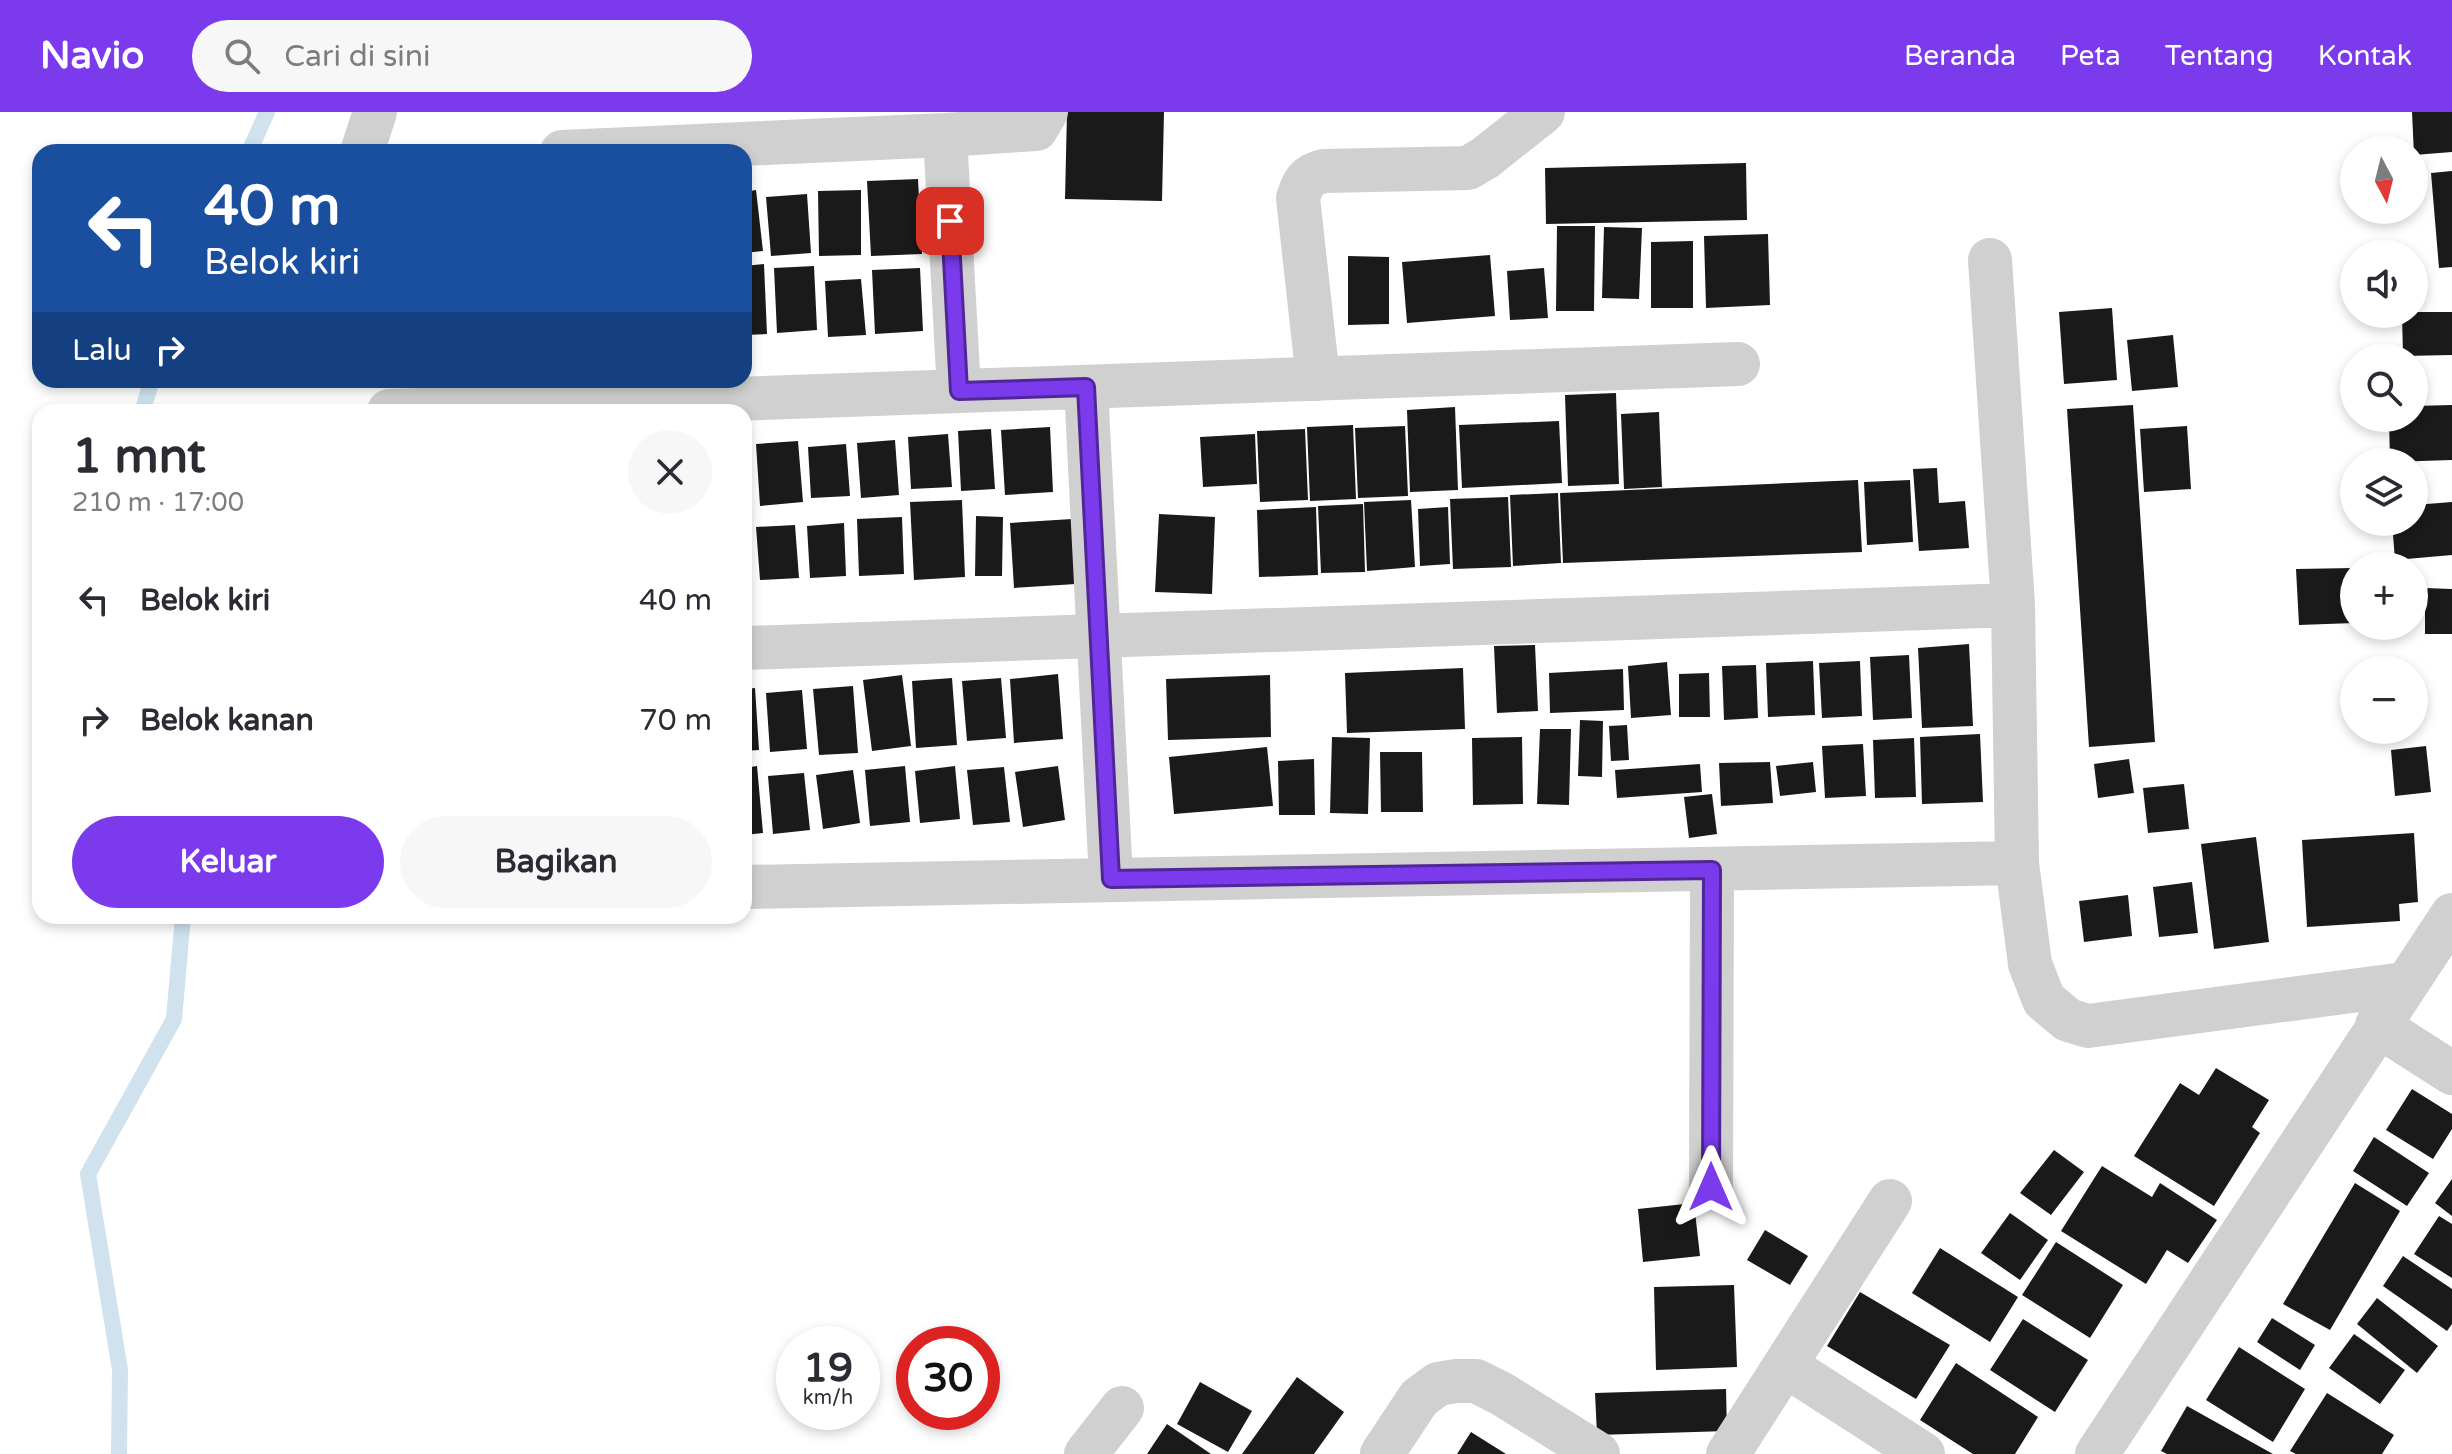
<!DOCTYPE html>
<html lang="id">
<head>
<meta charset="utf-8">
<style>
	body { margin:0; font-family:"Varela Round",sans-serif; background:#f7f7f7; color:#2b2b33; height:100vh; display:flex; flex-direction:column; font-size:30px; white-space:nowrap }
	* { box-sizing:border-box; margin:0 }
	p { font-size:26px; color:#7c7c81 }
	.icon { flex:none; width:44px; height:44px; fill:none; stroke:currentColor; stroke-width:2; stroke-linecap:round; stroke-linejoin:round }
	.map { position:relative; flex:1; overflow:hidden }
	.sheet { position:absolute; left:32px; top:292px; width:720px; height:520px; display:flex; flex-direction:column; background:#fff; border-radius:24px; box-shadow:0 4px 12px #0003 }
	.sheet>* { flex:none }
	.top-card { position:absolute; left:32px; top:32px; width:720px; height:244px; border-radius:24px; box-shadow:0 4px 12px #0003; background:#1a4fa0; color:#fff; overflow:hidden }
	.needle { width:52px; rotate:173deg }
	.fabs { position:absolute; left:2340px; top:24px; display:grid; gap:16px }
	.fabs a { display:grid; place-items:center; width:88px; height:88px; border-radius:50%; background:#fff; box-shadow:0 4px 12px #0003; font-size:40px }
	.speed { position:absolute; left:776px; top:1214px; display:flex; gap:16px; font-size:40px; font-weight:700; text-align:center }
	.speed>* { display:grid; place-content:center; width:104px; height:104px; border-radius:50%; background:#fff; box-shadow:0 4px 12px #0003; line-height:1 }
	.speed small { font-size:20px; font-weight:400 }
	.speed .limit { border:12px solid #d22; background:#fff; color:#111 }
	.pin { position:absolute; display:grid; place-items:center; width:68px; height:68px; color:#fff; margin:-34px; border-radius:16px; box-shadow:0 4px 12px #0006 }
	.me { position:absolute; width:88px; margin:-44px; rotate:0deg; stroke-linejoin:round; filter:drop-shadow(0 0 6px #0008) }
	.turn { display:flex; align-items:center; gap:28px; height:168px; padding:0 40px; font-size:36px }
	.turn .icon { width:104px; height:104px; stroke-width:2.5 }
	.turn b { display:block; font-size:56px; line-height:68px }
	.then { display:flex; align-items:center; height:76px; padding:0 40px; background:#0003; gap:16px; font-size:30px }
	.round { display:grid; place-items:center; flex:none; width:84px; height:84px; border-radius:42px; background:#f7f7f7 }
	.summary { display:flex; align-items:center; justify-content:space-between; height:136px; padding:0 40px }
	h1 { font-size:48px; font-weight:800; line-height:60px }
	.cta { display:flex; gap:16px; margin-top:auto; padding:16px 40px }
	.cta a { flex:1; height:92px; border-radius:48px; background:#7c3aed; color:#fff; font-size:32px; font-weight:800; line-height:92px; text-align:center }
	.cta a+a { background:#f7f7f7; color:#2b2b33 }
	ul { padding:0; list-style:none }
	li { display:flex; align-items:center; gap:24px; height:120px; padding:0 40px }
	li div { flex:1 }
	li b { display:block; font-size:30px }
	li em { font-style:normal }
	header { display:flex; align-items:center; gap:48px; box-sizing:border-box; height:112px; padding:0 40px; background:#7c3aed; color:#fff }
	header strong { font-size:38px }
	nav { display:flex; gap:44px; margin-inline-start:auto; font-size:28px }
	.search { width:560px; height:72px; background:#f7f7f7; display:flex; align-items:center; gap:20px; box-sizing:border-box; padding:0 28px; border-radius:44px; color:#7c7c81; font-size:30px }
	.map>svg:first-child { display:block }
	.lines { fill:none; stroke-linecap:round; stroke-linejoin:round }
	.stream { stroke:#cfe2ee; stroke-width:16 }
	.building { fill:#1a1a1a }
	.minor { stroke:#d0d0d0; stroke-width:44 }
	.route-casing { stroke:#51269a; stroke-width:20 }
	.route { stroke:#7c3aed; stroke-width:14 }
</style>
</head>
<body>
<header>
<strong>Navio</strong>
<div class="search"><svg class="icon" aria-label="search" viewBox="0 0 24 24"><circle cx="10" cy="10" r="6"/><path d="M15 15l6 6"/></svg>Cari di sini</div>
<nav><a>Beranda</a><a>Peta</a><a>Tentang</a><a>Kontak</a></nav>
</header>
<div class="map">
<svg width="2452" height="1342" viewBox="0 0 2452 1342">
	<rect width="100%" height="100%" fill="#fff"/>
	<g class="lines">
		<path class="stream" d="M249 40 267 0
			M142 300 152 268
			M119 1342 120 1258 88 1062 174 907 183 804"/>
	</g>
	<path class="building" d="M1067 0H1164L1162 89 1065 87Z
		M2412 0H2452V40L2414 43Z
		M1746 51 1747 108 1546 112 1545 56Z
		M2452 59V155L2439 156 2431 61Z
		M918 67 922 142 871 144 867 69Z
		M756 78 763 139 744 141V80Z
		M861 78V143L819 144 818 79Z
		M807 82 811 141 771 144 766 85Z
		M1557 114H1595L1594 199H1556Z
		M1604 115 1642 116 1639 187 1602 186Z
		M1768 122 1770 193 1706 196 1704 124Z
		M1693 129V196H1651V130Z
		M1490 143 1495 204 1407 211 1402 150Z
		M1348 144 1389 145V212L1348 213Z
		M764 152 767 222 744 223V154Z
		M814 154 817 218 777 221 774 156Z
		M920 156 923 219 875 222 872 158Z
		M1544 156 1548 206 1510 208 1507 159Z
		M861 167 866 223 828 225 825 169Z
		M2112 196 2117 268 2064 272 2059 200Z
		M2414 200H2452V243L2403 244 2402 202Z
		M2173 223 2178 275 2132 279 2127 228Z
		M1616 281 1619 372 1568 374 1565 283Z
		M2133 293 2155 630 2089 635 2067 297Z
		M2452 293V348L2390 350 2389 306H2414V294Z
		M1455 295 1458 378 1410 380 1407 298Z
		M1659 300 1662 375 1624 377 1621 302Z
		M1559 309 1562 371 1462 376 1459 313Z
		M1353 313 1356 387 1310 389 1307 315Z
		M1405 314 1408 384 1358 386 1355 316Z
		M2187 314 2191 377 2144 380 2140 317Z
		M1050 315 1053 380 1005 383 1001 318Z
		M991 317 995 377 961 379 958 319Z
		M1305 317 1308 388 1260 390 1257 319Z
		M948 322 952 375 911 377 908 325Z
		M1255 322 1257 372 1203 375 1200 325Z
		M895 328 899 383 861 386 857 331Z
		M798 329 803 390 760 394 756 332Z
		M846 332 850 384 811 386 808 335Z
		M1937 356 1939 391 1965 389 1969 436 1919 439 1913 357Z
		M1858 368 1862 440 1563 451 1560 381Z
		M1910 368 1913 430 1867 433 1864 370Z
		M1558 381 1561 451 1513 454 1510 383Z
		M1508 385 1511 455 1453 457 1450 387Z
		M962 388 965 465 914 468 910 390Z
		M1411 388 1415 455 1367 459 1364 390Z
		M2452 390V443L2395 448 2392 410H2414V393Z
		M1363 392 1365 460 1321 461 1318 394Z
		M1316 395 1318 463 1259 465 1257 398Z
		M1448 395 1450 452 1420 454 1418 397Z
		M1159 402 1215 405 1212 482 1155 480Z
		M976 404 1003 405 1002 464H975Z
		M902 405 904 462 859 464 857 407Z
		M1072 407 1076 472 1014 476 1010 411Z
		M744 408H746L749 470H744Z
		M844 411 846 464 810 466 807 414Z
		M795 413 799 466 760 468 756 415Z
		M2354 456V511L2299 513 2296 457Z
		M2425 476 2452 477V522H2425Z
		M1969 532 1973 614 1922 616 1918 536Z
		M1535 533 1538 599 1497 601 1494 534Z
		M1909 543 1912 606 1873 608 1870 545Z
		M1813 549 1815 603 1768 605 1766 551Z
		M1860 549 1862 604 1822 606 1819 551Z
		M1667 550 1671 603 1631 606 1628 554Z
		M1756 553 1758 606 1724 608 1722 554Z
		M1463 556 1465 617 1347 621 1345 561Z
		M1623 557 1624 598 1550 601 1549 561Z
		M1709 561 1710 605H1679V562Z
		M1058 562 1063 627 1014 631 1010 567Z
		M902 563 911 634 872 639 863 568Z
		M1270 563 1271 625 1168 628 1166 567Z
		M952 566 957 633 916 636 912 569Z
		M1001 566 1006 626 967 629 962 569Z
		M853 574 858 641 819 643 813 577Z
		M755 576 759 638 744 639V577Z
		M802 578 807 637 770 640 766 581Z
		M1580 608 1603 609 1602 665 1578 664Z
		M1627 613 1629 648 1611 649 1609 614Z
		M1540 617H1571L1569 693 1537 692Z
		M1980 622 1983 690 1922 692 1920 625Z
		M1332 625 1370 626 1368 702 1330 701Z
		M1522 625 1523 692 1473 693 1472 626Z
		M1914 626 1916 685 1875 686 1873 628Z
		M1863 632 1866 684 1825 686 1822 634Z
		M2426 634 2431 680 2395 684 2391 638Z
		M1267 635 1273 694 1174 702 1169 645Z
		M1380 640H1422L1423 700H1381Z
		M1314 647 1315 703H1279L1278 649Z
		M2129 647 2134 681 2098 686 2094 652Z
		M1770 650 1773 691 1721 694 1719 651Z
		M1813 650 1816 680 1780 684 1776 654Z
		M1700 652 1702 680 1617 686 1615 658Z
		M757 654 763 721 744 723V656Z
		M905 654 910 710 870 714 865 658Z
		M955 654 960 707 920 711 915 659Z
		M1058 654 1065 708 1023 715 1015 660Z
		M1004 655 1010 710 973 713 967 658Z
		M853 658 860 711 823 717 816 663Z
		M804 661 810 718 773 722 768 664Z
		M2184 672 2189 717 2148 721 2143 676Z
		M1712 682 1717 722 1689 726 1684 685Z
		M2414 721 2418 790 2399 792 2400 809 2307 815 2302 728Z
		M2256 725 2269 830 2214 837 2201 732Z
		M2192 770 2198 821 2159 825 2153 775Z
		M2128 783 2132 824 2084 830 2079 789Z
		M2216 956 2269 988 2252 1015 2260 1021 2214 1094 2134 1044 2180 971 2199 983Z
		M2412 977 2452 1002V1017L2433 1047 2386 1018Z
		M2374 1025 2429 1061 2407 1094 2353 1059Z
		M2054 1038 2084 1060 2051 1103 2020 1081Z
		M2102 1054 2152 1085 2160 1071 2217 1108 2188 1151 2167 1138 2146 1172 2061 1119Z
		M2452 1067V1104L2435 1091Z
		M2355 1071 2400 1099 2330 1218 2283 1192Z
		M1694 1091 1700 1144 1643 1150 1638 1097Z
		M2010 1101 2048 1128 2020 1168 1981 1141Z
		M2439 1104 2452 1112V1166L2414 1142Z
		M1765 1118 1808 1144 1790 1173 1747 1148Z
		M2056 1130 2123 1173 2090 1226 2022 1183Z
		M1940 1136 2018 1185 1990 1230 1912 1181Z
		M2403 1144 2452 1177V1212L2447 1219 2383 1174Z
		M1734 1173 1737 1255 1656 1258 1654 1175Z
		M1860 1180 1950 1233 1916 1287 1827 1234Z
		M2377 1186 2438 1234 2417 1261 2357 1212Z
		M2272 1206 2315 1233 2300 1258 2257 1230Z
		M2023 1207 2088 1248 2055 1300 1990 1258Z
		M2354 1222 2405 1258 2380 1292 2329 1256Z
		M2239 1235 2305 1277 2273 1330 2206 1288Z
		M1956 1251 2038 1305 2015 1342H1973L1920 1308Z
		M1297 1265 1344 1300 1314 1342H1242Z
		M1200 1270 1252 1299 1228 1340 1177 1312Z
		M1726 1277 1727 1319 1597 1323 1595 1281Z
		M2327 1281 2394 1323 2382 1342H2296L2290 1339Z
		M2187 1294 2273 1342H2167L2161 1339Z
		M1167 1312 1211 1342H1147Z
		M1471 1320 1506 1342H1457Z"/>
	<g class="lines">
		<path class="minor" d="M945 23 959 279
			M362 40 375 0
			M562 40 945 23 1036 17 1046 0
			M1990 148 2013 493 2017 751 2030 852 2044 888 2068 908 2088 914 2404 872
			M1318 267 1298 86C1303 70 1307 63 1324 59L1468 56 1485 46 1543 0
			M1086 275 1111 767
			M389 299 1738 252
			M744 536 2013 493
			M744 775 2017 751
			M2377 913 2452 961
			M1711 1075 1712 758
			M1785 1253 1923 1342
			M1086 1342 1122 1296
			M1382 1342 1419 1286 1438 1272 1456 1269H1476L1502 1282 1598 1342
			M1728 1342 1890 1089
			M2097 1342 2452 803"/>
	</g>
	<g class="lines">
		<g class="route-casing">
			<path id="route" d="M950 109 959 279 1086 275 1111 767 1712 758 1711 1075"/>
		</g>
		<use href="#route" class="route"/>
	</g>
</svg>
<div class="fabs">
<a><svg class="needle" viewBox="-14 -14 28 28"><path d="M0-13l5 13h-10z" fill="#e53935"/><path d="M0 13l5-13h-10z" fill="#7c7c81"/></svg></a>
<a><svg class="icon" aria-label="sound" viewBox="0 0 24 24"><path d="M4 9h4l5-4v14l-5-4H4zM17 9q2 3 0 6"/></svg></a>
<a><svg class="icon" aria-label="search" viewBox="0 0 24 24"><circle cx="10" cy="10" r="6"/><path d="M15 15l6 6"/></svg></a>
<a><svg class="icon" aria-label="layers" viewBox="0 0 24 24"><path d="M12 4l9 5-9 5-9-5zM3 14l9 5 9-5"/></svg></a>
<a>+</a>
<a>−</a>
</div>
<div class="speed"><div>19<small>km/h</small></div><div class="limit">30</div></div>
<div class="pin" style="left:950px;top:109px;background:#d93025"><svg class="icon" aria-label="arrive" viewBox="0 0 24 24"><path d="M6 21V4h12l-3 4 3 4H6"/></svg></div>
<svg class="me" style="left:1711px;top:1075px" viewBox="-20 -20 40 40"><path d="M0-17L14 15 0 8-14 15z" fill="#7c3aed" stroke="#fff" stroke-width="4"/></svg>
<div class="top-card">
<div class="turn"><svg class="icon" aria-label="left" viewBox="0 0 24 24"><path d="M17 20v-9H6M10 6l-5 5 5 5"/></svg><div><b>40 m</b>Belok kiri</div></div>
<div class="then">Lalu<svg class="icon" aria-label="right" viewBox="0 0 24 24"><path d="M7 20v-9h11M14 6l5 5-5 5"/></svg></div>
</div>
<section class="sheet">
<div class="summary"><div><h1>1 mnt</h1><p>210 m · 17:00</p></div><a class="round"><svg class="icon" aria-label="close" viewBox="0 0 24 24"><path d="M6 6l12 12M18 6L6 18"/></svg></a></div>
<ul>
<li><svg class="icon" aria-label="left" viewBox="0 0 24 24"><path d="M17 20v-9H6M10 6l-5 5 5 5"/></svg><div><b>Belok kiri</b></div><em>40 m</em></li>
<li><svg class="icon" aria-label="right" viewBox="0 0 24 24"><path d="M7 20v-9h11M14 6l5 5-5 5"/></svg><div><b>Belok kanan</b></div><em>70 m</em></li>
</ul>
<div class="cta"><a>Keluar</a><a>Bagikan</a></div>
</section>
</div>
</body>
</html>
